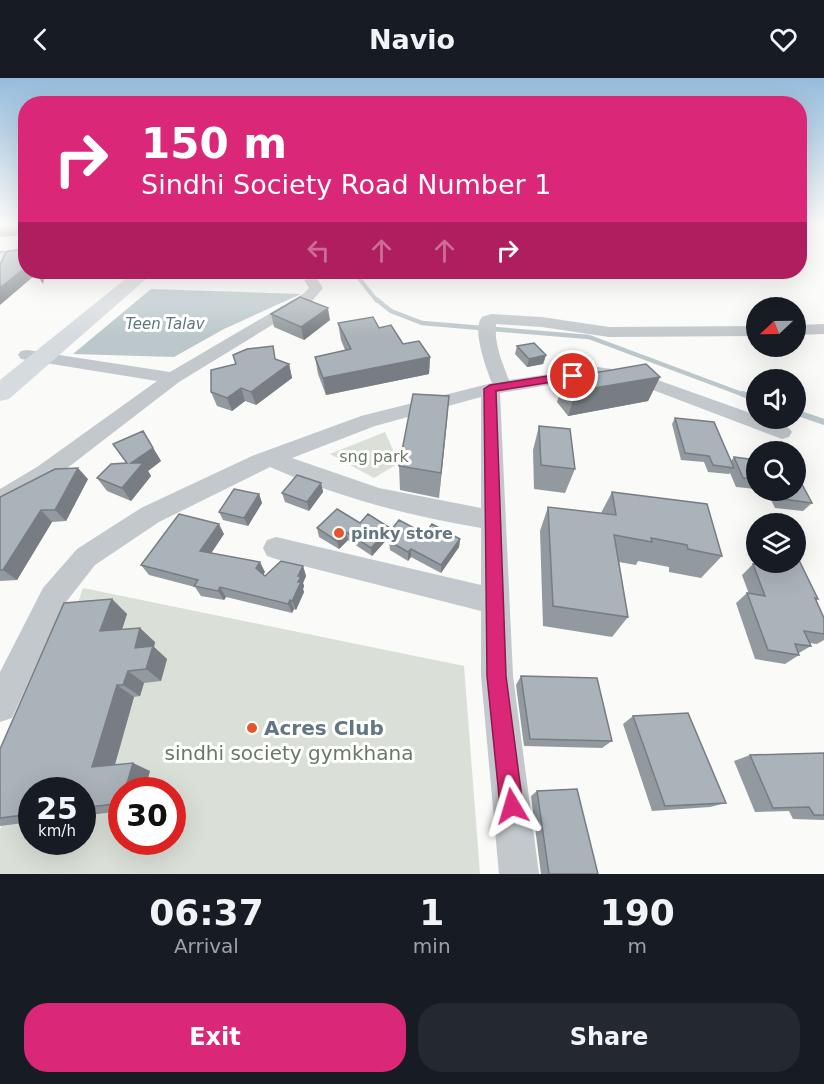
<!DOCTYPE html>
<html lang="en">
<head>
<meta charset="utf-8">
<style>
	body { margin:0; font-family:"DejaVu Sans",sans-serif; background:#242831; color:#f1f3f6; height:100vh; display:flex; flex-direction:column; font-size:22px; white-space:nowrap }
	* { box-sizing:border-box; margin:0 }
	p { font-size:20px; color:#9ea1a6 }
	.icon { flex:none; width:33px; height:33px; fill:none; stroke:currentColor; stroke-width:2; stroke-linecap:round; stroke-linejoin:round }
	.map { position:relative; height:796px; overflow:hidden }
	.details { display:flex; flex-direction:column; background:#171b24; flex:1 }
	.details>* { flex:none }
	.hud { position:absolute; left:18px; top:18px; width:789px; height:183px; border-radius:24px; box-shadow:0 6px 24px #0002; background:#db2777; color:#fff; overflow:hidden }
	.needle { width:39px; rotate:248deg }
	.fabs { position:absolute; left:746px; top:219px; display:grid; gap:12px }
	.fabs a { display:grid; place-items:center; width:60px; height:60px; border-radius:50%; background:#171b24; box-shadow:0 6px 24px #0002; font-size:30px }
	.speed { position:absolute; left:18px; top:699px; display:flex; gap:12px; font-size:30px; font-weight:700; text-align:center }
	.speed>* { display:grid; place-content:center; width:78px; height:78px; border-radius:50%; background:#171b24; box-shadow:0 6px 24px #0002; line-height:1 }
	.speed small { font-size:15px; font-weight:400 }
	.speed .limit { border:9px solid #d22; background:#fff; color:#111 }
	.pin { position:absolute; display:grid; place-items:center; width:51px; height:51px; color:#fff; margin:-26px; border:3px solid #fff; border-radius:50%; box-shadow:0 2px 6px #0007 }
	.me { position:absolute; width:66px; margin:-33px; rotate:353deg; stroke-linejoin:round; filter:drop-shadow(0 0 4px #0008) }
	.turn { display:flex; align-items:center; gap:21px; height:126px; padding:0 24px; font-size:27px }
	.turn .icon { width:78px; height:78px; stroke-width:2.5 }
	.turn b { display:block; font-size:42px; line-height:51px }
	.lanes { display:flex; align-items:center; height:57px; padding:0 24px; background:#0003; justify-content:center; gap:30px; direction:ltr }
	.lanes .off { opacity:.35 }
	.eta { display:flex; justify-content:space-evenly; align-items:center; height:102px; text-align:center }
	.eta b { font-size:36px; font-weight:700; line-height:42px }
	.cta { display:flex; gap:12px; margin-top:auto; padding:12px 24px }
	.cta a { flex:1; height:69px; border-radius:24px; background:#db2777; color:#fff; font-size:24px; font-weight:700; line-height:69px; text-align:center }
	.cta a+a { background:#242831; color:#f1f3f6 }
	header { display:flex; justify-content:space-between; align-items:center; height:78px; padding:0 24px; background:#171b24; font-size:27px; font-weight:700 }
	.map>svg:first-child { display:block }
	.green { fill:#dadfd7; fill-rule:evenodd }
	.water { fill:#bbc7cb }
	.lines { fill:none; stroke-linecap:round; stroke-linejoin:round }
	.stream-far2 { stroke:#bbc7cb; stroke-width:4 }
	.stream-far1 { stroke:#bbc7cb; stroke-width:4.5 }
	.stream { stroke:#bbc7cb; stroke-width:6 }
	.street { fill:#c3c8cc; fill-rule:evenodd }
	.secondary { fill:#d6dbdf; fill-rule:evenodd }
	.rail { stroke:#a2aab0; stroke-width:2; stroke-dasharray:5 2; stroke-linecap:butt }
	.wall { fill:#929a9f }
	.shaded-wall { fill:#777d82 }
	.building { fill:#aab3b9; stroke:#777d82; stroke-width:1.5 }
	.route { fill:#db2777; stroke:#8e194d; stroke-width:1.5 }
	.poi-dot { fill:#e4572e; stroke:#fff; stroke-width:2 }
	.labels { text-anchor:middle; stroke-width:6; stroke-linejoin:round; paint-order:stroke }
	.far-water-label { font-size:15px; font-style:italic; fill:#60757c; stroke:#fff }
	.park-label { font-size:16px; fill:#687a64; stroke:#fff }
	.poi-label { font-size:16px; font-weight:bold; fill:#657683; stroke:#fff; text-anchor:start }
	.near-poi-label { font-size:20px; font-weight:bold; fill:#657683; stroke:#fff; text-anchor:start }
	.near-park-label { font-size:20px; fill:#687a64; stroke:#fff }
</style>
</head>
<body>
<header><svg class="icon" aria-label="back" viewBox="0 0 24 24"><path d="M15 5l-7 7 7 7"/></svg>Navio<svg class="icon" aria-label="heart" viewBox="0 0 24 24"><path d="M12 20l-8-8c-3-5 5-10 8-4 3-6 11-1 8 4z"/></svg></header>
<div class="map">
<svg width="824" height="796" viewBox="0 0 824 796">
	<rect width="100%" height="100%" fill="#fafaf8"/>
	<path class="green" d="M385 354 399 385 374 400 330 376Z
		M83 510 464 588 480 796H0V752ZM32 712H82V764H32ZM122 712H172V764H122Z"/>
	<path class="water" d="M151 211 301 216 224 251 174 279 73 276Z"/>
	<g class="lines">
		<path class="stream-far2" d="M354 194 377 223
			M308 196 323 194"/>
		<path class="stream-far1" d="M376 221 391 233 422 245 589 259 747 318"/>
		<path class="stream" d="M743 316 756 321
			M795 334 824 344"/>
		<path class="street" d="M26 159V173H19L17 170 22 160Z
			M311 198 316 199 323 210 313 222 179 304 53 401 8 428 0 431V411L37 389 157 303 27 282 21 281 18 277 21 273 27 272 170 294 303 216 309 210 304 202Z
			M491 236 542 239 609 249 756 248V258L609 259 542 249 496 246C494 266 502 284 509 302L597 289 635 294 756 337V340C767 340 786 344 792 354L789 359 782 361 632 304 597 299 500 315 513 598 539 796H499L481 598V533L276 481 267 478 263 470 267 462 276 459 481 507V450C408 438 338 419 270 389L159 444 95 487 63 528 12 640 0 644V594L43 510 77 471 141 430 252 378 361 338 492 305C487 293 471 250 482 239 483 238 489 237 491 236ZM481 319V430L379 410 292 380 375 348Z
			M824 246V256L795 257V247Z"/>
		<path class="secondary" d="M26 170V180L0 184V174Z
			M134 194H154L9 321 0 323V302Z"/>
		<path class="rail" d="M0 174 26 171"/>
	</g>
	<path class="wall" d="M271 236 330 242 304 262 274 249Z
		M338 245 403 266 430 279 429 296 326 317 318 296 315 279 345 272 341 262Z
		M517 268 546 277 543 286 527 289 515 276Z
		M276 281 289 286 292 300 256 327 245 323 232 333 217 328 211 314Z
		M660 299 648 323 568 338 557 324 565 300Z
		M449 318 439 420 400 412 399 388Z
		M675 340 731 383 734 379 756 382V411L736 409 730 395 729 396 708 394 704 384 681 382 672 346Z
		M539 348 575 391 565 415 534 411 533 372Z
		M143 353 161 383 148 393 151 398 131 423 107 413 97 400 126 385 113 366Z
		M88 401 66 443 52 444 17 502 0 503V419Z
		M321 405 323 414 309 433 285 424 282 415Z
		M766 412H795L812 425 803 433 775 430Z
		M612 414 722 478 701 500 669 494V489L638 483 636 487 619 484 628 539 612 559 543 548 540 453 548 429 601 435Z
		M259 416 262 425 248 448 223 442 219 434Z
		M360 445 390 458 425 456 460 461 459 469 441 495 411 479 408 483 390 472 389 463 390 458 372 478 348 462 339 471 319 459 317 450Z
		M224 456 211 475 265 494 263 496 265 498 303 488 306 498 303 505 304 508 303 511 304 514 296 532 294 531 292 535 226 519 224 522 201 518 195 509 149 497 141 487Z
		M756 466V484H795L818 521 816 522 824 540V562L817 566 809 565 811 568 799 575V577L785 586 755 581 736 525 747 515 749 516 742 497 753 486 756 487 750 471Z
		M112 521 127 536 122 551 155 564 154 569 167 581 161 603 144 605 140 618 134 619 115 686 150 693 122 712V733L82 738V712H32V744L0 748V671Z
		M521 598 612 663 602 670 524 668 516 607Z
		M633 638 726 725 710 729 652 733 623 646Z
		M824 675V742L793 741 789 733 755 734 734 683 750 677Z
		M537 713 598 796H541L531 718Z"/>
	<path class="shaded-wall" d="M10 148H26V157L0 159V149Z
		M26 189V194H46L43 206 37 197 34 198 0 227V210Z
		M328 230 330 242 304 262 301 249Z
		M546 277 543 286 527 289 529 281Z
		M430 279 429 296 326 317 323 300Z
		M289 286 292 300 256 327 251 314Z
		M660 299 648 323 568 338 576 313Z
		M241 310 245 323 232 333 227 320Z
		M449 318 447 343 439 420 441 395Z
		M153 370 161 383 148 393 151 398 131 423 122 410 131 385Z
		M78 390 88 401 66 443 55 432Z
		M321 405 323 414 309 433 307 424Z
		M259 416 262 425 248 448 244 440Z
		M41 432 52 444 17 502 3 492Z
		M219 446 224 456 206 483 200 473Z
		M390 450V458L372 478 371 470Z
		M346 454 348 462 339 471 337 463Z
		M460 461 459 469 441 495V487Z
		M411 471V479L408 483V474Z
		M260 484 265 494 261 500 256 490Z
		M303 488 306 498 303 505 304 508 303 511 304 514 296 532 292 523 298 504V498Z
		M220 509 226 519 224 522 218 513Z
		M112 521 127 536 117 567 100 553Z
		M290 522 294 531 292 535 288 526Z
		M140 550 155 564 154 569 167 581 161 603 146 591 135 570Z
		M128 593 144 605 140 618 123 607Z
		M117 607 134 619 112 697 92 689Z
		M133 685 150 693 145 712H125Z"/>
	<path class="building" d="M26 170V189L0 210V187L6 174Z
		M300 219 328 230 301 249 271 236Z
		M373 239 379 250 391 247 403 266 419 263 430 279 323 300 315 279 351 271 338 245Z
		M534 265 546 277 529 281 517 268Z
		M273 268 275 281 289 286 251 314 241 310 227 320 211 314V292L236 286 233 277 247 271Z
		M646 286 660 299 576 313 565 300Z
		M413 316 449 318 441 395 399 388Z
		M675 340 714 344 734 390 713 387 709 378 685 375Z
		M539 348 570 351 575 391 541 387Z
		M143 353 153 370 131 385H143L122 410 97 400 111 386 127 385 113 366Z
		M734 379 756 382V401L743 400Z
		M78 390 55 432H41L3 492H0V419L55 391Z
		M795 393 812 425 783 421 779 412H795Z
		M297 397 321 405 307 424 282 415Z
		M234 411 259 416 244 440 219 434Z
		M612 414 707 426 722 478 688 471 687 467 651 460 652 464 614 457 628 539 553 528 548 429 616 437Z
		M337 431 360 445 368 436 390 450 371 470 346 454 337 463 317 450Z
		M179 436 219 446 200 473 260 484 256 490 265 498 281 483 303 488 298 498 301 499 298 504H301L292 523 290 522 288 526 220 509 218 513 194 508 198 502 141 487Z
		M399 442 425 456 432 446 460 461 441 487 411 471 408 474 389 463 391 452Z
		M795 474 818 521 815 520 824 540V556L804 553 811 568 795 566 799 577 768 572 747 515 765 518 753 486 772 489 771 484H795Z
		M112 521 100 553 140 550 135 570 153 568 146 591 128 593 123 607H117L92 689 133 685 125 712H122V725L82 730V712H32V736L0 740V671L64 525Z
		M521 598 597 600 612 663 530 661Z
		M688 635 726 725 665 728 633 638Z
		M824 675V737H814L809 729 773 730 750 677Z
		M577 711 598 796H549L537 713Z"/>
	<linearGradient id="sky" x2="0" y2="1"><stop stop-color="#96bcdc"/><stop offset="0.57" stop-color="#fdfdfc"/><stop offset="1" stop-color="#fdfdfc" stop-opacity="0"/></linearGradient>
	<rect width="824" height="259" fill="url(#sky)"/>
	<path class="route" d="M573 294 577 295V300L496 313 506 598 523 728 520 736 512 739 504 736 500 728 487 598 484 311 490 307Z"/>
	<g class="poi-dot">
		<circle cx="339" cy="455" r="6"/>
		<circle cx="252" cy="650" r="6"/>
	</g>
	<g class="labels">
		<g class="far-water-label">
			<text x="165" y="251">Teen Talav</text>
		</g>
		<g class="park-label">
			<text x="374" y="384">sng park</text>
		</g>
		<g class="poi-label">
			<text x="351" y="461">pinky store</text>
		</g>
		<g class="near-poi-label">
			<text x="264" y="657">Acres Club</text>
		</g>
		<g class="near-park-label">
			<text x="289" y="682">sindhi society gymkhana</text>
		</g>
	</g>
</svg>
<div class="fabs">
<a><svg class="needle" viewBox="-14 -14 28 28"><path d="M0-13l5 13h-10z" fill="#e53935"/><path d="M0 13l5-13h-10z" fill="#9ea1a6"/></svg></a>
<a><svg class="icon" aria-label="sound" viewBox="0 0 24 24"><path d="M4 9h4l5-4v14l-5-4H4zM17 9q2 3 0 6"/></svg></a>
<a><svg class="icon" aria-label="search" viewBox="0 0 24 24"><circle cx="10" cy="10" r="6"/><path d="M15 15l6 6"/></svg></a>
<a><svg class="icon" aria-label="layers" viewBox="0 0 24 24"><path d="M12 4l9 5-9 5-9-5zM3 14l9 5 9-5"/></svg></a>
</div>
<div class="speed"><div>25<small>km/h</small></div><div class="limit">30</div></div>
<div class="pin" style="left:573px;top:298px;background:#d93025"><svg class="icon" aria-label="arrive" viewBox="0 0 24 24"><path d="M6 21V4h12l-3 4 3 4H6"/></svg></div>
<svg class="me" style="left:512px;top:728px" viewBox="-20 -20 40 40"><path d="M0-17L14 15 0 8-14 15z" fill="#db2777" stroke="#fff" stroke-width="4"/></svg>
<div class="hud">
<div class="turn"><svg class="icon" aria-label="right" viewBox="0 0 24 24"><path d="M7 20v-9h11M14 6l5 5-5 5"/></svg><div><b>150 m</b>Sindhi Society Road Number 1</div></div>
<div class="lanes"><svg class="icon off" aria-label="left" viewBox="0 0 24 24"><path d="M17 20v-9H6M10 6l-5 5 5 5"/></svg><svg class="icon off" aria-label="ahead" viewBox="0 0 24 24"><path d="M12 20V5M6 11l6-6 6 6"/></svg><svg class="icon off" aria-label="ahead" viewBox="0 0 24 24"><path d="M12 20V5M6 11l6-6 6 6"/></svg><svg class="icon" aria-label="right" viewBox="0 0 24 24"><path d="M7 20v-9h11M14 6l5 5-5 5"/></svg></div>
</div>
</div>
<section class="details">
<div class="eta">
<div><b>06:37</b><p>Arrival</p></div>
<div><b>1</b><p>min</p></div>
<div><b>190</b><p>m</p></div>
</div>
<div class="cta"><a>Exit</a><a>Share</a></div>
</section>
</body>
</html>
